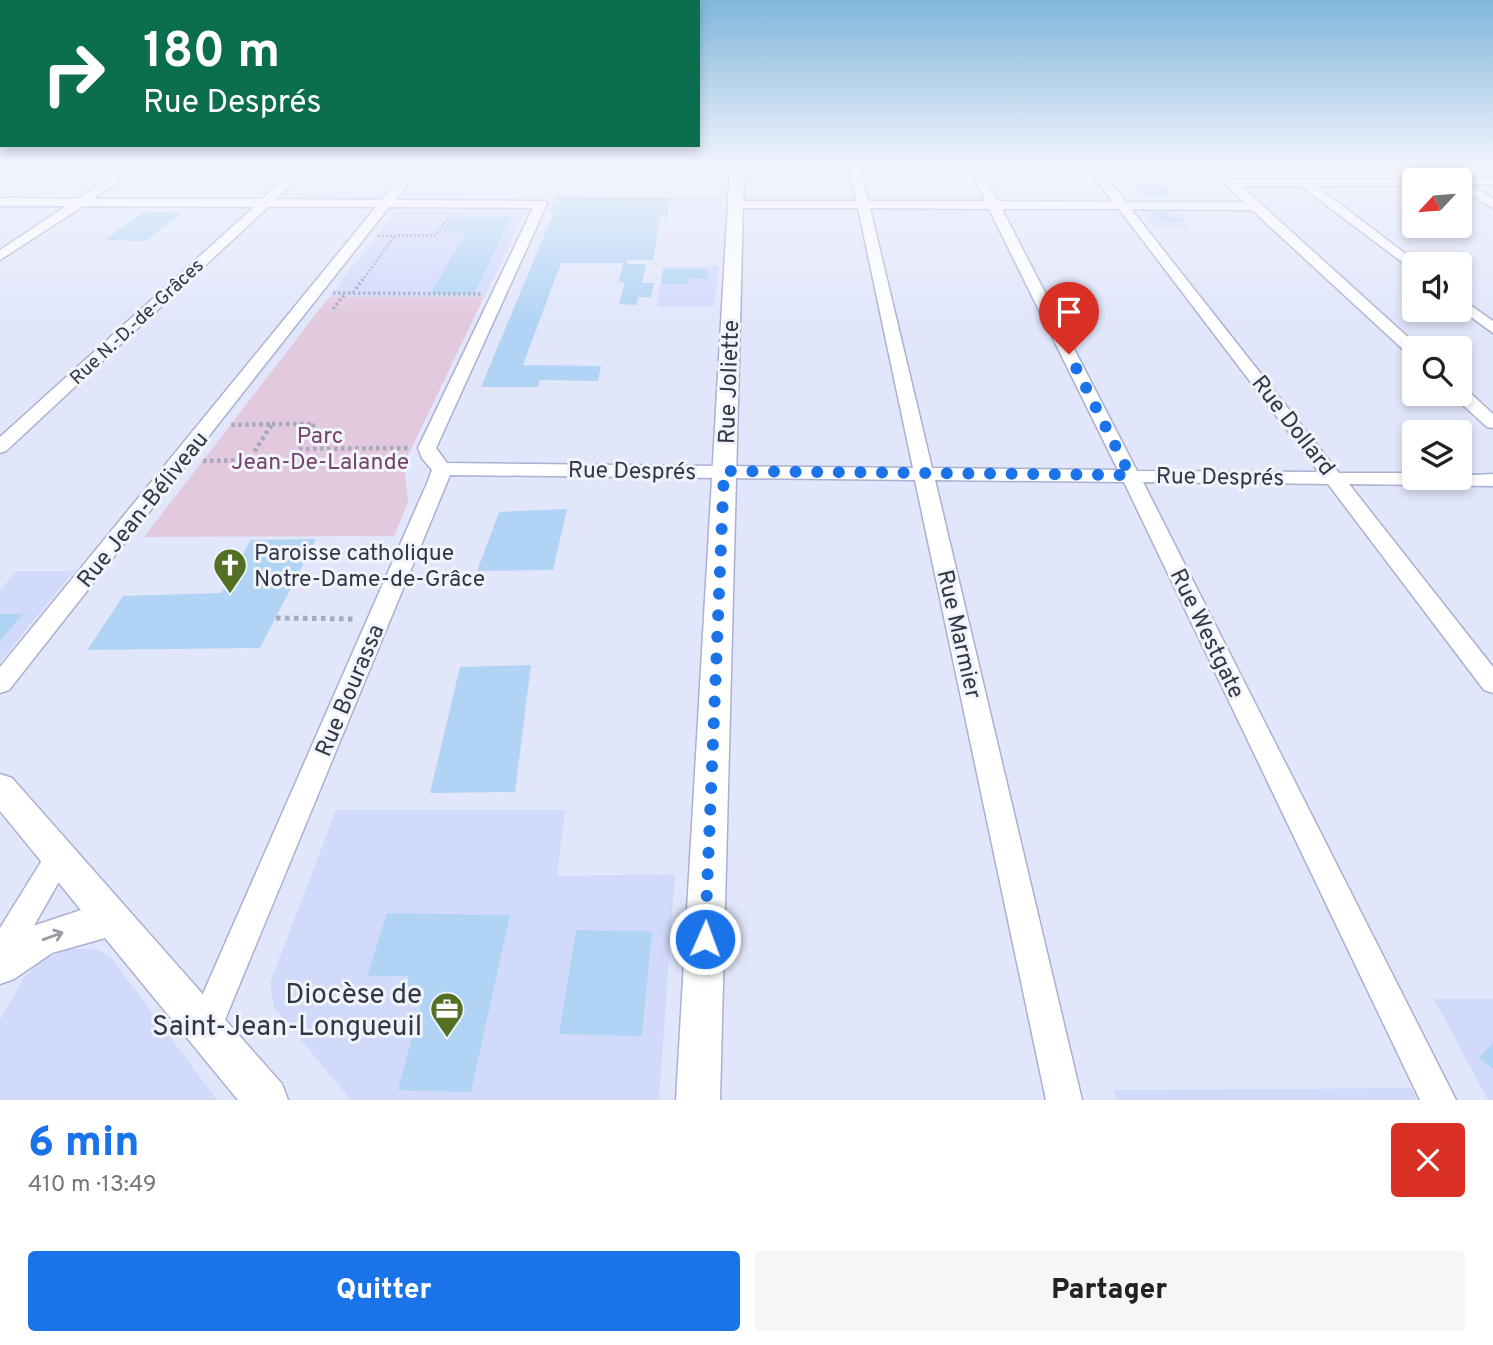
<!DOCTYPE html>
<html lang="fr">
<head>
<meta charset="utf-8">
<style>
	body { margin:0; font-family:Overpass,sans-serif; background:#f6f6f6; color:#222; height:100vh; display:flex; flex-direction:column; font-size:26px; white-space:nowrap }
	* { box-sizing:border-box; margin:0 }
	p { font-size:23px; color:#767676 }
	.icon { flex:none; width:38px; height:38px; fill:none; stroke:currentColor; stroke-width:2; stroke-linecap:round; stroke-linejoin:round }
	.map { position:relative; height:1100px; overflow:hidden }
	.details { display:flex; flex-direction:column; background:#fff; flex:1 }
	.details>* { flex:none }
	.top-card { position:absolute; left:0px; top:0px; width:700px; height:147px; box-shadow:0 4px 10px #0003; background:#0b6e4f; color:#fff; overflow:hidden }
	.needle { width:46px; rotate:244deg }
	.fabs { position:absolute; left:1402px; top:168px; display:grid; gap:14px }
	.fabs a { display:grid; place-items:center; width:70px; height:70px; border-radius:7px; background:#fff; box-shadow:0 4px 10px #0003; font-size:35px }
	.pin { position:absolute; display:grid; place-items:center; width:60px; height:60px; color:#fff; margin:-72px -30px; border-radius:50% 50% 50% 0; rotate:-45deg; box-shadow:0 0 7px #0007 }
	.pin .icon { rotate:45deg }
	.me { position:absolute; width:77px; margin:-38px; rotate:2deg; stroke-linejoin:round; filter:drop-shadow(0 0 5px #0008) }
	.turn { display:flex; align-items:center; gap:24px; height:147px; padding:0 28px; font-size:32px }
	.turn .icon { width:91px; height:91px; stroke-width:2.5 }
	.turn b { display:block; font-size:49px; line-height:60px }
	.round { display:grid; place-items:center; flex:none; width:74px; height:74px; border-radius:7px; background:#f6f6f6 }
	.headline { display:flex; align-items:center; justify-content:space-between; height:119px; padding:0 28px }
	h1 { font-size:42px; font-weight:800; line-height:52px; color:#1a73e8 }
	.button { display:flex; gap:14px; margin-top:auto; padding:14px 28px }
	.button a { flex:1; height:80px; border-radius:7px; background:#1a73e8; color:#fff; font-size:28px; font-weight:800; line-height:80px; text-align:center }
	.button a+a { background:#f6f6f6; color:#222 }
	.map>svg:first-child { display:block }
	.built { fill:#d2dafc }
	.green { fill:#e3c9dd }
	.building { fill:#b1d4f5 }
	.lines { fill:none; stroke-linecap:round; stroke-linejoin:round }
	.minor-casing { stroke:#a9b0d2; stroke-width:3 }
	.tertiary-casing { stroke:#a9b0d2; stroke-width:3 }
	.path-far3 { stroke:#a5aabc; stroke-width:2.5; stroke-dasharray:2 2; stroke-linecap:butt }
	.path-far2 { stroke:#a5aabc; stroke-width:3.5; stroke-dasharray:2.5 2.5; stroke-linecap:butt }
	.path-far1 { stroke:#a5aabc; stroke-width:4.5; stroke-dasharray:3.5 3.5; stroke-linecap:butt }
	.path { stroke:#a5aabc; stroke-width:5; stroke-dasharray:4.5 4.5; stroke-linecap:butt }
	.minor { fill:#fff; fill-rule:evenodd }
	.tertiary { fill:#fff; fill-rule:evenodd }
	.oneway { stroke:#999aa2 }
	.route { stroke:#1a73e8; stroke-width:12; stroke-dasharray:0 21.6 }
	.labels { text-anchor:middle; stroke-width:6; stroke-linejoin:round; paint-order:stroke }
	.far-street-label { font-size:19px; fill:#333644; stroke:#f2f4fb }
	.street-label { font-size:23px; fill:#333644; stroke:#f2f4fb }
	.park-label { font-size:23px; fill:#75436b; stroke:#f2f4fb }
	.poi-label { font-size:23px; fill:#333644; stroke:#f2f4fb; text-anchor:start }
	.near-poi-label { font-size:28px; fill:#333644; stroke:#f2f4fb; text-anchor:end }
</style>
</head>
<body>
<div class="map">
<svg width="1493" height="1100" viewBox="0 0 1493 1100">
	<rect width="100%" height="100%" fill="#e1e6fb"/>
	<path class="built" d="M1142 209H1174L1192 229H1155L1141 211Z
		M397 210H521L525 214 484 297H329Z
		M719 266 714 306H657L663 267Z
		M17 571H74L0 662V590Z
		M336 810H565L557 876 675 874 659 1100H351L274 1008 270 983Z
		M69 949H96L109 955 217 1100H0V1020L24 977 42 960Z
		M1434 999H1493V1100H1488Z
		M1411 1088 1417 1100H1116L1113 1090Z"/>
	<path class="green" d="M329 297H484L404 464 408 502 394 536 144 537Z"/>
	<path class="building" d="M1134 183H1161L1171 193H1166L1169 197H1146Z
		M555 199H670L667 218 660 217 653 260H627V264H646L642 283H654L651 297H638L637 305 619 304 625 282H619L623 263H561L523 365 601 366 598 381 540 380 538 387H481L554 212H550Z
		M1156 211H1168L1174 218H1182L1185 222H1161L1153 212Z
		M143 212 182 213 146 241 105 240Z
		M511 217 474 294H430L467 231 443 230 451 218Z
		M664 269H708L707 279 688 278 687 284H661Z
		M567 509 553 570 477 571 499 512Z
		M316 539 260 648 87 650 123 596 221 593 251 540Z
		M0 614H23L0 641Z
		M531 665 515 792 430 793 460 667Z
		M387 913 510 915 471 1092 398 1090 425 988H405L409 976H367Z
		M576 930 652 931 642 1036 559 1034Z
		M1493 1043V1069L1479 1058Z"/>
	<g class="lines">
		<g class="minor-casing">
			<path id="minor" d="M123 168H136L93 199H262L296 168H308L276 199 382 200 408 168H419L395 200 545 201 547 204 436 448 447 463 913 468 858 208H735L729 204 731 201H856L849 168H861L868 201H986L970 168H981L998 201 1113 202 1088 168H1099L1126 202H1244L1209 168H1221L1233 180H1418H1414V185L1316 186 1419 264H1414V271L1301 186H1241L1420 348H1414V356L1408 354 1252 210 1131 209 1339 473H1414V478L1493 474V486L1349 484 1493 667V693L1484 690 1328 484 1143 482 1456 1100H1420L1124 482 935 480 1082 1100H1046L915 480 450 475 217 1039 205 1044 193 1039 188 1028 428 481 432 470 422 458 418 448 533 208 389 207 9 690 0 693V667L376 207H268L6 451 0 453V437L254 207 83 206 0 260V250L66 206H0V198L77 199ZM870 208 989 209 1118 470 932 468ZM1002 209H1119L1319 472 1137 471Z
				M1429 168H1442L1459 179 1493 178V184L1470 185 1493 199V208L1460 189V180H1446Z
				M1460 298 1493 321V333L1460 309Z
				M1460 388 1466 389 1493 414V428L1487 427 1454 397 1452 394H1460Z
				M59 845 69 849 73 857 11 966 0 970V928L49 849Z"/>
		</g>
		<g class="tertiary-casing">
			<path id="tertiary" d="M730 168H744L720 1100H676Z
				M0 774 12 778 282 1084 288 1100H238L105 938 52 953 14 979 0 984V942L24 929 81 910 0 811Z"/>
		</g>
		<path class="path-far3" d="M555 198 721 200
			M378 236 436 235 448 218
			M362 281 394 237"/>
		<path class="path-far2" d="M333 293 482 294
			M353 293 363 279
			M333 309 345 294"/>
		<path class="path-far1" d="M272 424H314L299 448
			M299 449 411 448
			M203 461 249 460 272 424 230 425"/>
		<path class="path" d="M276 618 356 619"/>
		<use href="#minor" class="minor"/>
		<use href="#tertiary" class="tertiary"/>
	</g>
	<defs><path id="oneway-shaft" d="M-6 0H5M1.5-3L5.5 0L1.5 3" fill="none" stroke-width="1.6" stroke-linecap="round" stroke-linejoin="round" transform="scale(1.75)"/></defs>
	<use class="oneway" href="#oneway-shaft" transform="translate(53 936) rotate(-20)"/>
	<linearGradient id="sky" x2="0" y2="1"><stop stop-color="#80b6db"/><stop offset="0.52" stop-color="#f2f4fd"/><stop offset="1" stop-color="#f2f4fd" stop-opacity="0"/></linearGradient>
	<rect width="1493" height="322" fill="url(#sky)"/>
	<g class="lines">
		<path class="route" d="M705 939 724 471 1130 475 1069 354"/>
	</g>
	<defs>
		<g id="church-pin" transform="scale(1.75)"><path d="M0 17L-7.5 6A9.5 9.5 0 1 1 7.5 6Z" fill="#537025" stroke="#f2f4fb"/><path d="M-1.2-6h2.4v3.5h3.3v2.4h-3.3V6h-2.4V-.1h-3.3v-2.4h3.3Z" fill="#fff"/></g>
		<g id="office-pin" transform="scale(1.75)"><path d="M0 17L-7.5 6A9.5 9.5 0 1 1 7.5 6Z" fill="#537025" stroke="#f2f4fb"/><path d="M-6-3h4V-5.5h4V-3h4V5H-6ZM-1-4.5V-3h2v-1.5ZM-6 0V1H6V0Z" fill="#fff"/></g>
	</defs>
	<g fill-rule="evenodd">
		<use href="#church-pin" x="230" y="565"/>
		<use href="#office-pin" x="447" y="1009"/>
	</g>
	<g class="labels">
		<g class="far-street-label">
			<text transform="translate(136 321) rotate(-43)" y="7">Rue N.-D.-de-Grâces</text>
		</g>
		<g class="street-label">
			<text transform="translate(728 382) rotate(-88)" y="8">Rue Joliette</text>
			<text transform="translate(1294 425) rotate(52)" y="8">Rue Dollard</text>
			<text transform="translate(632 470) rotate(1)" y="8">Rue Després</text>
			<text transform="translate(1220 476) rotate(1)" y="8">Rue Després</text>
			<text transform="translate(142 509) rotate(-51)" y="8">Rue Jean-Béliveau</text>
			<text transform="translate(1208 633) rotate(64)" y="8">Rue Westgate</text>
			<text transform="translate(960 634) rotate(77)" y="8">Rue Marmier</text>
			<text transform="translate(349 690) rotate(-67)" y="8">Rue Bourassa</text>
		</g>
		<g class="park-label">
			<text x="320" y="443">Parc<tspan x="320" dy="26">Jean-De-Lalande</tspan></text>
		</g>
		<g class="poi-label">
			<text x="254" y="560">Paroisse catholique<tspan x="254" dy="26">Notre-Dame-de-Grâce</tspan></text>
		</g>
		<g class="near-poi-label">
			<text x="422" y="1003">Diocèse de<tspan x="422" dy="32">Saint-Jean-Longueuil</tspan></text>
		</g>
	</g>
</svg>
<div class="fabs">
<a><svg class="needle" viewBox="-14 -14 28 28"><path d="M0-13l5 13h-10z" fill="#e53935"/><path d="M0 13l5-13h-10z" fill="#767676"/></svg></a>
<a><svg class="icon" aria-label="sound" viewBox="0 0 24 24"><path d="M4 9h4l5-4v14l-5-4H4zM17 9q2 3 0 6"/></svg></a>
<a><svg class="icon" aria-label="search" viewBox="0 0 24 24"><circle cx="10" cy="10" r="6"/><path d="M15 15l6 6"/></svg></a>
<a><svg class="icon" aria-label="layers" viewBox="0 0 24 24"><path d="M12 4l9 5-9 5-9-5zM3 14l9 5 9-5"/></svg></a>
</div>
<div class="pin" style="left:1069px;top:354px;background:#d93025"><svg class="icon" aria-label="arrive" viewBox="0 0 24 24"><path d="M6 21V4h12l-3 4 3 4H6"/></svg></div>
<svg class="me" style="left:705px;top:939px" viewBox="-20 -20 40 40"><circle r="17" fill="#1a73e8" stroke="#fff" stroke-width="3"/><path d="M0-11L8 9 0 5-8 9z" fill="#fff"/></svg>
<div class="top-card">
<div class="turn"><svg class="icon" aria-label="right" viewBox="0 0 24 24"><path d="M7 20v-9h11M14 6l5 5-5 5"/></svg><div><b>180 m</b>Rue Després</div></div>
</div>
</div>
<section class="details">
<div class="headline"><div><h1>6 min</h1><p>410 m · 13:49</p></div><a class="round" style="background:#d93025;color:#fff"><svg class="icon" aria-label="close" viewBox="0 0 24 24"><path d="M6 6l12 12M18 6L6 18"/></svg></a></div>
<div class="button"><a>Quitter</a><a>Partager</a></div>
</section>
</body>
</html>
